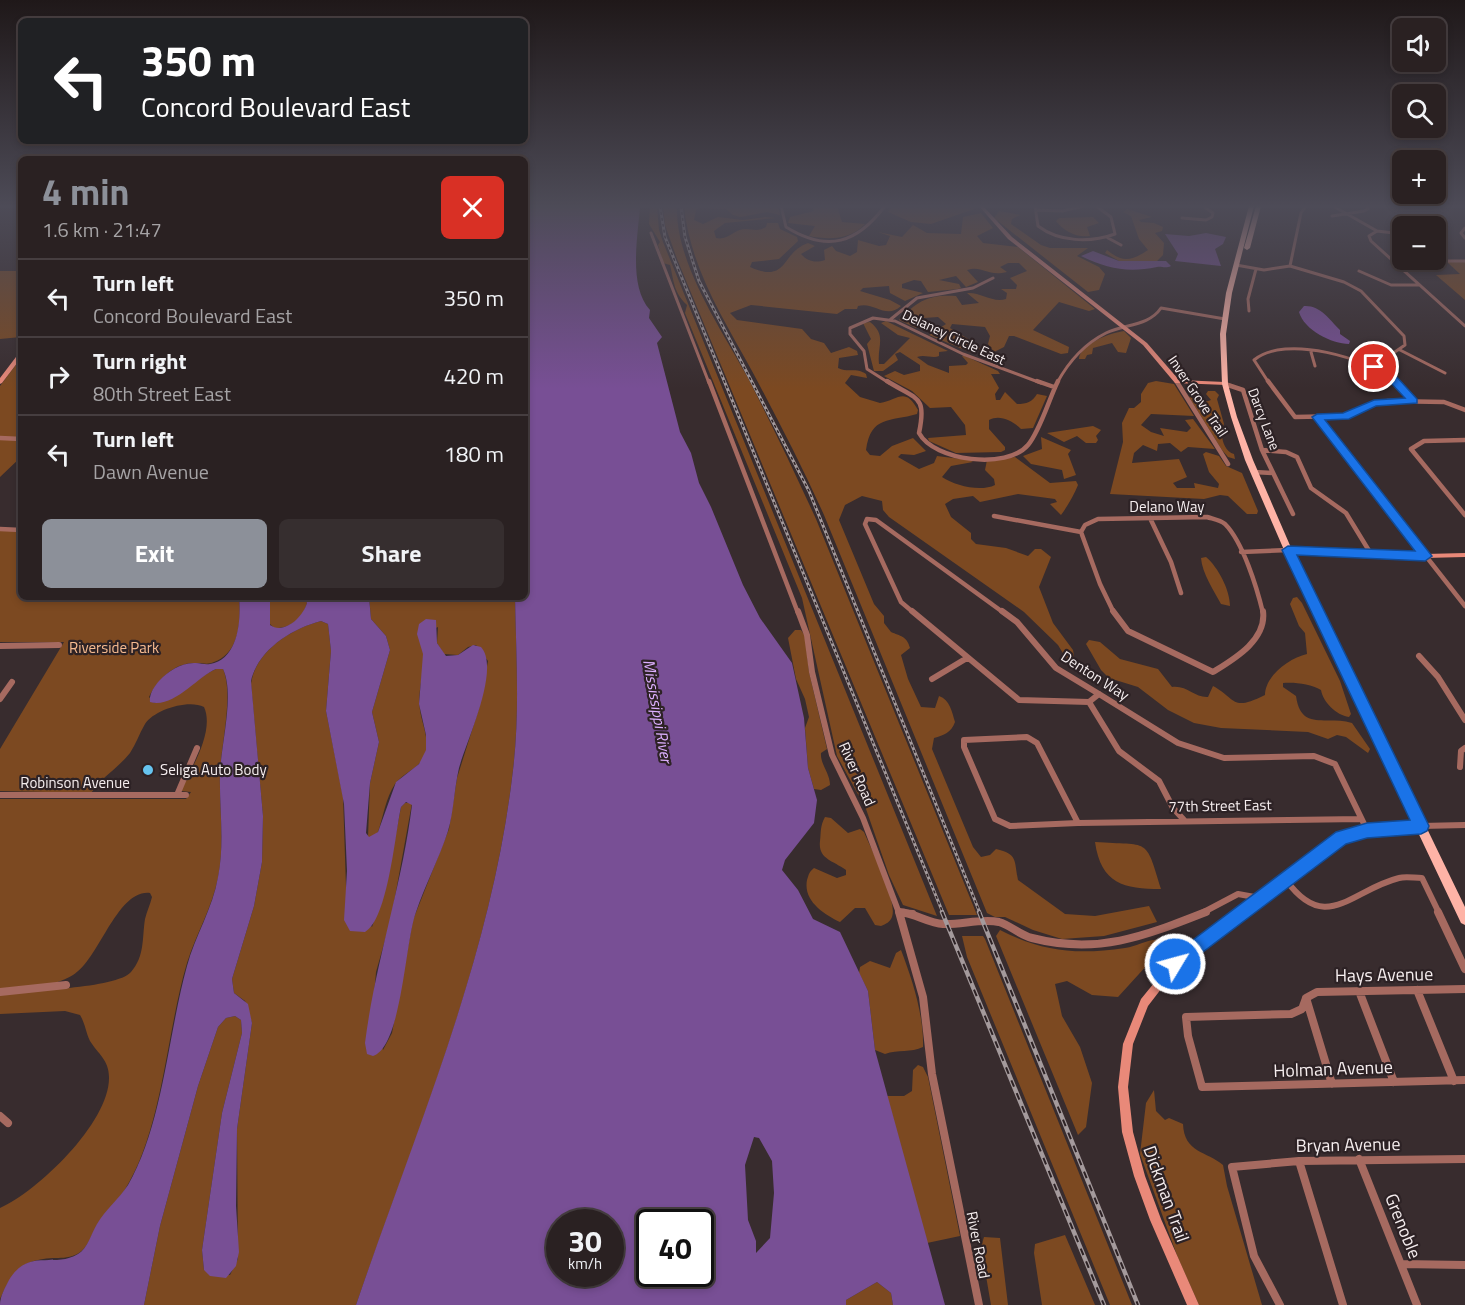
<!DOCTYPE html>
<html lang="en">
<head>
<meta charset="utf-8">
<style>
	body { margin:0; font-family:"Titillium Web",sans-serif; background:#362e2f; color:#f1f3f6; height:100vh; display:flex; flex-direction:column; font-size:22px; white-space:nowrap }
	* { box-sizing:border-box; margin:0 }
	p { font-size:20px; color:#a5a3a5 }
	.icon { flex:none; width:33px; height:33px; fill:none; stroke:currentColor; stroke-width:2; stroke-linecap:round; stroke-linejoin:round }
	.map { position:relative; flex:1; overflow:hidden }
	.sheet { position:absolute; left:18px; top:156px; width:510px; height:444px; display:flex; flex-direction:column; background:#2a2122; border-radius:9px; box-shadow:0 3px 9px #0003,0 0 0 2px #463e40 }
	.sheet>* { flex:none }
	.guide { position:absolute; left:18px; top:18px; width:510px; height:126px; border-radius:9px; box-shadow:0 3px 9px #0003,0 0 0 2px #463e40; background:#202124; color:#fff; overflow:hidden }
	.buttons { position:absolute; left:1392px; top:18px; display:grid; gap:12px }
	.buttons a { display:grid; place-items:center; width:54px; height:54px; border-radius:9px; background:#2a2122; box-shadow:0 3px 9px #0003,0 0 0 2px #463e40; font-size:30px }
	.speed { position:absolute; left:546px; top:1209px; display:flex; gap:12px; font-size:30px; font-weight:700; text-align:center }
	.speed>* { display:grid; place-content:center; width:78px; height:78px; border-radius:50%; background:#2a2122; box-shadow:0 3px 9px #0003,0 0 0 2px #463e40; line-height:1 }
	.speed small { font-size:15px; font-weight:400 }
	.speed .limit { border:3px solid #111; border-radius:9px; background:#fff; color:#111 }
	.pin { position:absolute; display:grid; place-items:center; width:51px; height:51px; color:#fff; margin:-26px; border:3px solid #fff; border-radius:50%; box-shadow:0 2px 6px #0007 }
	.me { position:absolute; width:66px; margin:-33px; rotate:53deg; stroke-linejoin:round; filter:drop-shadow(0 0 4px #0008) }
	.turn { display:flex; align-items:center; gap:21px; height:126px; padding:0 24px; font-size:27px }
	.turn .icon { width:78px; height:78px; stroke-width:2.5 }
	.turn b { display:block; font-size:42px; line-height:51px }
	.round { display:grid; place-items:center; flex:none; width:63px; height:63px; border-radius:9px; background:#362e2f }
	.headline { display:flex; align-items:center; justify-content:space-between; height:102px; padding:0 24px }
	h1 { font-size:36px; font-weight:700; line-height:45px; color:#8c9099 }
	.action { display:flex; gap:12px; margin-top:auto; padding:12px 24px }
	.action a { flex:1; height:69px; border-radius:9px; background:#8c9099; color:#fff; font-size:24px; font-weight:700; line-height:69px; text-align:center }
	.action a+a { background:#362e2f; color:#f1f3f6 }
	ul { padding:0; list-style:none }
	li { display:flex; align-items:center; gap:18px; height:78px; padding:0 24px; border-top:2px solid #463e40 }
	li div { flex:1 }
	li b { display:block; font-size:22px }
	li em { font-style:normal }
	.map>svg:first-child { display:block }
	.green { fill:#7c4921 }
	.water { fill:#784f95; fill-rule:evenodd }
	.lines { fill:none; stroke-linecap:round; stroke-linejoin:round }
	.street-far3 { stroke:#a66a60; stroke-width:3 }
	.street-far2 { stroke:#a66a60; stroke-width:4.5 }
	.street-far1 { stroke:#a66a60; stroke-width:6 }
	.street { stroke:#a66a60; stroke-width:8 }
	.secondary { fill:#e98979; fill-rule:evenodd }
	.primary { fill:#feb3a6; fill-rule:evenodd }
	.rail-far1-casing { stroke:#a49a9c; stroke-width:3 }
	.rail-casing { stroke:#a49a9c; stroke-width:4.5 }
	.rail-far1 { stroke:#2d2225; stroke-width:1.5; stroke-dasharray:3; stroke-linecap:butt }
	.rail { stroke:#2d2225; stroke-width:2; stroke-dasharray:7; stroke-linecap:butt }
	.route { fill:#1a73e8; stroke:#114b97; stroke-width:1.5 }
	.poi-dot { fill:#66c4ef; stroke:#2d2225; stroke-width:2 }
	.labels { text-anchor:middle; stroke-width:4.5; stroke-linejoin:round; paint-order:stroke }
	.far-street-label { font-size:14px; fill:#f6eeef; stroke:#2d2225 }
	.street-label { font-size:15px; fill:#f6eeef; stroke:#2d2225 }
	.park-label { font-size:15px; fill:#f5ba90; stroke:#2d2225 }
	.poi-label { font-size:15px; fill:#f6eeef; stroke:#2d2225; text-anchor:start }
	.water-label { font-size:16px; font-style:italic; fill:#ddb0ff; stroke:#2d2225 }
	.near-street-label { font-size:18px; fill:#f6eeef; stroke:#2d2225 }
</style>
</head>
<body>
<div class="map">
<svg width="1465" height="1305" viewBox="0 0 1465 1305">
	<rect width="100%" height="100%" fill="#382c2e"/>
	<path class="green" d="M650 206H657L659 230 663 242 937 916 903 905 889 875 866 809 837 756 802 598 685 313 687 305C674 293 674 282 670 265L663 263 658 245 660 242 649 224Z
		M663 206H677C675 263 722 330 748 378 772 425 794 471 816 519L977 915H949L677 259 665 225Z
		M684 206H778L780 215 767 212 741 217 733 215 726 209 699 208 696 210 694 220 703 224 718 217 743 220 765 217 776 218 725 223 714 231 716 238C728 241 734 229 745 229 754 229 757 232 766 227L767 223H778L780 229 797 237 798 241 779 259 752 262 750 267C789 284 780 253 808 243L815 246 801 254C808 262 816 263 825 260L824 250 832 246 836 251 850 256 857 252 858 240 879 246 886 245 890 236 878 232 902 237 913 225 927 233 961 234 963 217 981 213 993 228 977 236 983 243 1018 247 1095 309 1089 311 1059 302 1033 330 1069 347 1068 353 1061 354 1014 336H1009L1004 347 994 352 988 344 990 336 985 327 952 324 950 328 978 345 980 349 972 353 929 335 946 324 938 317 924 318 921 328H916L899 320C917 301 929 294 956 296L962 305 979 303 967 293C981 292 992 303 1006 299L1007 293 1001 289H1016L1017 285 1010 278 1027 271 1019 263H1008L1000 267 1007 272C987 277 983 265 967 270L978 282 966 287 956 276 939 280 959 284 961 288 958 289 928 292 921 281 914 280 902 284V288L923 293 905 301 890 293 889 286 863 288 860 291 890 300 901 306C886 320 874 301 858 306L857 309H845L837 314 751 305 730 313 737 320 802 329 811 339 824 343 831 353 849 347 857 351 858 355 839 358 838 368C848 373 856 367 866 374L867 378 851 375 845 383 860 397 880 403C898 400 905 386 918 410L917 414C890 422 871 415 866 450L870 455 880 456 892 446 913 438 926 451 914 455 901 454 898 457 919 469 934 463 937 456 969 460 973 462 951 466 942 477C955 486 981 492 995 485L994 479 985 470 987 460 1015 457 1050 483 1076 481 1078 485C1074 495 1067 507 1061 515L1050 504 1057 502 1055 499 1018 494 980 502 973 496 953 499 945 504 951 517 971 533V539L976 544 1006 548 1028 556 1035 549H1041L1051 557 1039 587 1053 623 1073 650 1074 656 1067 660 1058 645 1024 612 889 517 883 510 882 501 862 496 845 505 839 520 874 604 884 616V623L891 632C900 636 907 636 910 648L901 655 908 679 921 707 935 708 939 696C950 700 952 712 955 722 951 733 944 735 934 738L932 749 973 847 981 857 990 855 996 849C1018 854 1014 860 1018 880L1065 914 1095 916 1149 906 1157 922 1104 936 1062 939 1033 930 1005 917H995L987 913 824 515C802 466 777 418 752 371 723 318 690 267 684 206Z
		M813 206H837L842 222 865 224C850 240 829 240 809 236L815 226 788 223 790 217 814 211Z
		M892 206H975L977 208 931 224 911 222 888 212Z
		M1127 209 1152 217 1139 220 1141 222 1154 223 1163 227 1162 231 1155 233 1164 243 1163 255 1157 261H1119L1105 253 1107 250C1122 262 1130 262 1148 250L1139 239 1131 216 1123 212Z
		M999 211 1020 215 1012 219 1011 224 1041 245 1050 248H1088L1077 256 1099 267 1105 274 1099 290 1088 292 994 218Z
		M1093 217 1099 223 1087 227 1090 236C1076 238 1064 231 1056 221L1059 218Z
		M1447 262H1465V300L1436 275 1460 274Z
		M0 271H21V337L0 339Z
		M886 321 948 351 939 352V356C933 359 925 354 917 357L928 365 949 373V366L966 365 968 363 962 356H965L998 371 1000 374H991L999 388 995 394 996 400H1000L1005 392 1017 404C1027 404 1032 402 1037 394L1047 396 1033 428 1021 429C1013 421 1000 414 989 420V429L1005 447V450L1001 452 956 453 929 441 928 438 966 435 965 425 951 407 930 408 912 391 884 376 895 371 904 375 920 371V365L900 352 895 354 898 360 883 371H874L867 344 871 339 863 323 870 322C887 335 877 346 879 364H884L910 338 898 335 881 323Z
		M1124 331 1131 338 1126 353 1118 352 1112 343 1093 348 1092 354 1087 355 1085 359H1079C1080 344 1110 333 1124 331Z
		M21 358V438L0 437V386Z
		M1156 381 1174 384 1194 416 1151 414 1141 425 1151 432 1164 436 1160 428 1187 432 1191 428 1185 420 1193 419 1215 449 1188 447 1181 452 1170 443 1158 444 1157 451 1143 445 1134 453 1132 463 1179 459 1187 477 1173 483 1177 488H1195L1194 483 1218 488 1219 484 1209 472 1203 454 1206 452 1219 456 1226 466 1242 473 1258 511 1257 514H1247L1228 496 1220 495 1204 499 1110 494 1123 442 1122 423 1129 408H1134L1141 402V394L1148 383Z
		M1208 391H1215L1219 395 1217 399 1224 424C1219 433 1223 451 1234 454L1235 459 1228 457 1222 450 1189 397 1191 396 1198 406H1205V402L1211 400 1206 394Z
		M1093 426 1101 430 1096 436 1098 440 1096 443H1086L1077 436 1064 442 1047 433Z
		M1041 437 1071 450 1068 454 1076 475 1064 479 1062 470 1031 464 1023 456 1042 449Z
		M0 439 21 441V457L0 477Z
		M0 530 17 531 21 536V597H239C241 620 240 653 214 662 208 665 203 663 196 663 175 662 158 679 149 697L154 703C183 696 193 680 216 669H223C234 694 221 745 220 773 219 808 225 843 218 878 212 908 196 934 187 963 166 1033 163 1130 124 1191 117 1201 108 1209 101 1219 92 1230 90 1249 75 1255 68 1258 60 1258 53 1258 20 1260 13 1271 0 1299V1208C38 1191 110 1122 109 1077 109 1060 98 1054 90 1041 86 1033 85 1023 80 1015L65 1011 0 1014V994C26 990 116 989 131 972 145 956 142 938 145 919 147 911 150 905 152 897L150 893C117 889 99 960 73 975 52 988 23 987 0 990V799H186L191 792 181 791C191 769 215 731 204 707 188 699 154 710 145 724 139 734 136 744 130 753 118 768 102 777 91 793L0 791V749L64 642H0Z
		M1206 557C1218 567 1230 590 1230 606L1221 604C1214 591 1202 573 1201 558Z
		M270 597H304L307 603C303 618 290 629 274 628L270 624Z
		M369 597H515C516 654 520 712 513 770 492 955 417 1130 356 1305H144L160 1226 198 1086 218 1027 226 1018 235 1016 241 1020 242 1033 222 1113 202 1250 204 1270 230 1275 238 1259 237 1129 252 1023 245 1001 234 993 232 979 254 906 262 862 263 816 251 684C255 652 290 629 321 621L328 624 331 651 326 711 343 796 346 887 372 927 386 885 401 807 405 803H412L391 919 376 972 373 1007 383 1050 392 1033 413 920 449 829 457 778 479 708 488 661 476 645 468 647 458 655 444 654 437 643 438 627 418 636C431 659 416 686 420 710 422 725 430 739 425 755 420 768 403 773 395 784 386 797 383 817 378 832L374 837H368L370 783 379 742 372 712 390 650 386 636 371 619Z
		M1297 597 1302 603 1340 681 1351 714 1349 717C1336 715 1323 702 1321 690 1311 684 1295 682 1283 683V687L1296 696C1301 732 1326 715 1352 723L1370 749 1368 753 1346 737 1337 735 1328 739 1308 732 1221 728 1194 723 1168 710 1138 687 1109 678 1101 670 1086 644 1089 640 1100 642 1120 659 1158 669 1172 687C1187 685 1195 698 1208 697L1213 686C1237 699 1231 712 1265 695 1265 676 1289 658 1307 654L1305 633 1299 626 1290 604 1293 598Z
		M795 630H801L805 636 809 672 827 749 821 753C820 764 830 773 830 785L821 790 814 789 808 768 805 728 809 717 805 699 796 679 788 638Z
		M825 817 831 818 848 833 860 829 864 832C871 849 898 901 892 917 890 922 886 924 881 926L875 925 865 908H855L840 922C824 914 803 901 807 880 809 874 809 872 814 868L837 878 846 875V870C832 860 818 859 820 841 821 832 820 826 825 817Z
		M1095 842C1150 846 1145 836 1161 889 1124 889 1101 884 1095 842Z
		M1000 930C1043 952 1077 955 1125 948 1138 946 1149 938 1161 940L1159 952 1118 997 1092 995 1067 981 1055 984 1062 1016 1080 1047 1092 1083 1086 1127 1078 1135 996 936Z
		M962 936H983L985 939 1132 1305H1110L967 957Z
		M901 950C912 979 924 1015 923 1047 911 1053 898 1049 885 1054L875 1050 868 991 859 973 860 967 870 961 890 968 896 953Z
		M918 1065 923 1067 928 1077 960 1236 927 1243 887 1096H904L912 1091 913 1070Z
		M1154 1090 1156 1111 1165 1120 1169 1118 1183 1124C1184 1153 1207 1151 1223 1165L1227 1186 1262 1305H1199L1178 1258 1140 1154 1146 1103Z
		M1065 1235 1095 1305H1042L1034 1253 1035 1244Z
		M984 1237 1000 1238 1008 1305H991L981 1247Z
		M877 1282 891 1293 893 1305H846V1300Z"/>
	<path class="water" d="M525 206H640C638 236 628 286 650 310L649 318 662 337 657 343 680 432 691 453 699 483 711 507 743 585 760 618 792 663 804 718 808 768 817 800 814 823 785 860 782 870 798 890 813 919 840 932 868 991 875 1050 945 1305H893L891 1293 877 1282 846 1300V1305H356C416 1129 492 956 513 770 520 712 516 655 515 597H525ZM754 1137 759 1138 772 1161 774 1193 770 1238 756 1253V1241L748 1220 745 1165ZM560 1222H610V1274H560ZM650 1222H700V1274H650Z
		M1206 233 1226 237 1223 244 1215 249 1221 266 1175 261 1178 254 1165 234 1189 236Z
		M1093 251 1119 261H1166L1171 266C1165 269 1162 266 1157 267 1128 273 1108 269 1081 256Z
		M1304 306C1320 305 1329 319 1340 330V334L1350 341 1349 344C1332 344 1304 330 1299 312Z
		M239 597H270V625C284 635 303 617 307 603L304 597 327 599 369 597 371 619 386 636 390 650 372 712 379 742 370 783 366 833 369 837 378 832 396 782 419 764 426 750V735L419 704 423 654 417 634 419 624 426 619 436 620 437 643 446 656 458 655 473 645 481 647C501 669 466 742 459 768 454 789 454 811 448 831 439 859 425 885 416 912 405 941 402 1047 373 1056L367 1054 365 1043C375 963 402 886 412 805L406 802 401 807C395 834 388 919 365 932L350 931 344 920 347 871 344 804 326 711 331 651 328 624 321 621C291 629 258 650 251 681L263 816 262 862 254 906 232 979 234 993 248 1004 252 1023 237 1129 236 1206 239 1252 236 1266 226 1278 210 1276 204 1270 202 1250 222 1113 242 1033 241 1020 235 1016 226 1018 218 1027 198 1086 160 1226 144 1305H0C0 1296 5 1288 9 1280 29 1247 53 1269 78 1254 88 1248 91 1234 97 1224 105 1210 119 1199 128 1185 163 1125 168 1034 187 966 195 936 213 908 218 877 225 842 219 808 220 773 221 744 235 694 223 669H216C197 677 173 709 150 702 149 694 154 687 159 681 168 671 182 662 196 663 201 663 205 665 210 664 239 659 241 619 239 597Z"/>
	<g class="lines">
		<path class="street-far3" d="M781 206 786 227C828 253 857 243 885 206
			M1035 206 1038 226C1059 242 1090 243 1115 234L1111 217 1096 206
			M1333 206 1377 231
			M1037 210 1062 211 1084 206
			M1332 216 1364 211 1368 209 1367 206
			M1182 218 1206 220 1212 217 1213 213 1203 206
			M1465 228 1461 233 1465 238
			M651 233 709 383
			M1402 234 1377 231 1369 236 1371 241 1465 326
			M1108 238 1121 245
			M1393 261H1465
			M1236 265 1264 270 1290 266 1301 213 1306 206
			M1290 266 1344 282 1361 291 1404 336 1405 345 1373 367
			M1359 271 1391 285H1419
			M1249 311 1248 299 1256 269
			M891 319 917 298 973 288 993 278
			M1400 350 1445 373
			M1311 352 1315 366
			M889 383 867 369 864 351 850 334V328L873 318 895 321 963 354 1041 383
			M1057 383C1069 361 1084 344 1106 333 1125 324 1149 326 1161 308L1225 319
			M1269 383 1254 360C1284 334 1370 358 1397 383"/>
		<path class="street-far2" d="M709 381 798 613
			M887 381C917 400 927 395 919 433 934 461 1007 470 1028 445 1040 431 1049 399 1058 381
			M1037 381 1054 387
			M1268 381 1295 417 1345 416 1374 403 1388 401 1444 402 1465 410
			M1395 381 1413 401
			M1177 382 1228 464
			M1225 384 1243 390 1262 450 1293 514
			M1317 417 1465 606
			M0 438 21 439
			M1465 440 1424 441 1411 449 1465 515
			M1262 450 1286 452 1297 457 1311 488 1346 513 1371 554
			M1254 472 1273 473
			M994 516 1081 532
			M1150 518 1171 562 1181 593
			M0 529 21 530
			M1241 552 1288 550
			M914 613 901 602 865 524 867 519 876 520 1004 613
			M1114 613 1100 584 1081 532 1085 525 1098 519 1207 517C1213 519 1220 520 1225 524 1243 542 1257 588 1263 613"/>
		<path class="street-far1" d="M798 611 807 635 812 672 832 755 863 818 899 913
			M912 611 1019 700 1089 702 1099 694
			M1002 611 1017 622 1056 668 1099 694
			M1113 611 1128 631 1213 672C1234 659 1267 640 1263 611
			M0 646 59 645
			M1419 656 1438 677 1465 720
			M932 679 967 658
			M1099 694 1178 743 1224 758 1314 756 1335 764 1367 830
			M0 699 12 682
			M1089 702 1119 751 1159 781 1173 808 1184 820
			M1027 737 1037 743 1078 823 1010 826 995 819 964 747V740Z
			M1460 767 1461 751 1465 748
			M0 795H186
			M177 795 197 748
			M1078 823 1361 819
			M1421 826 1465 825
			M1286 880C1326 935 1351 890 1399 878 1406 876 1414 878 1422 878L1439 913
			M899 912 913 913
			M1202 913 1238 894 1260 898"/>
		<path class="street" d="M899 912 923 997 932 1074 979 1305
			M899 912C915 913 928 923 943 924 961 925 982 918 999 922 1010 925 1020 935 1032 938 1098 955 1145 936 1206 912
			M1438 912 1465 969
			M1417 990 1454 1081
			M1359 991 1394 1082
			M0 992 66 985
			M1306 998 1302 1009 1291 1014 1186 1017 1188 1036 1202 1087 1465 1080
			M1306 998 1317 992 1465 989
			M1306 998 1332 1084
			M0 1116 8 1123
			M1359 1159 1417 1305
			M1299 1161 1343 1305
			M1401 1264 1465 1265
			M1280 1305 1254 1256 1232 1167 1299 1161 1465 1159"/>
		<path class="secondary" d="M979 206H983L1012 237 1147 343 1179 380 1225 382 1227 383V385L1175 383 1143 345 1008 239Z
			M21 352V358L2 383 0 384V378L19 353Z
			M1286 548 1425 554 1465 553V557L1425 558 1288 552 1285 550Z
			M1421 822 1424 823 1425 826 1424 829 1421 830 1367 834 1344 840 1178 967 1148 1006 1133 1044 1128 1087 1133 1132 1145 1176 1161 1219 1199 1305H1187L1150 1220 1134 1176 1122 1132 1118 1087 1123 1044 1141 999 1172 961 1339 834 1367 826Z"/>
		<path class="primary" d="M1249 206H1254L1232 293 1226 334 1228 384 1237 417 1253 460 1292 550 1465 907V925L1461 923 1284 550 1245 460 1231 417 1222 384 1220 334 1226 293Z
			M1256 206H1261L1250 248 1247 250 1244 248Z"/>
		<g class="rail-far1-casing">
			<path id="rail-far1" d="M660 206 665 237 943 913
				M681 206 685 237 699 281 809 491 980 913"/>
		</g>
		<g class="rail-casing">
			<path id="rail" d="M942 912 1104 1305
				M979 912 1138 1305"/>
		</g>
		<use href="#rail-far1" class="rail-far1"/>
		<use href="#rail" class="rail"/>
	</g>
	<linearGradient id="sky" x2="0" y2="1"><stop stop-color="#1f1819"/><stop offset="0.53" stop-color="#4d4b57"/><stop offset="1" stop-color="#4d4b57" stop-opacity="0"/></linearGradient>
	<rect width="1465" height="389" fill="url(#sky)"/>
	<path class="route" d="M1374 364 1396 376 1417 399V403L1376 406 1349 419 1325 420 1432 556 1425 561 1297 555 1429 826 1427 831 1421 834 1367 838 1346 844 1175 973 1169 970 1166 964 1169 958 1336 832 1367 823 1410 820 1282 550 1288 546 1415 551 1312 417 1317 414 1343 413 1374 400 1405 398 1389 381 1370 369 1369 367Z"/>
	<circle class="poi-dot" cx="148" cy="770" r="6"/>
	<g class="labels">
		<g class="far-street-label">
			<text transform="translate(954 337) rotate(25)" y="5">Delaney Circle East</text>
			<text transform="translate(1198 396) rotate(56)" y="5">Inver Grove Trail</text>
			<text transform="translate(1264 419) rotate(69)" y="5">Darcy Lane</text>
		</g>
		<g class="street-label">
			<text x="1167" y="512">Delano Way</text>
			<text transform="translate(1095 676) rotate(33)" y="5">Denton Way</text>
			<text transform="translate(857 774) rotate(66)" y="5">River Road</text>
			<text x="75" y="788">Robinson Avenue</text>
			<text transform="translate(1220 806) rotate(-1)" y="5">77th Street East</text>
			<text transform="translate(978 1245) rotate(79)" y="5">River Road</text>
		</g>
		<g class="park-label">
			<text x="114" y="653">Riverside Park</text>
		</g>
		<g class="poi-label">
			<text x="160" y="775">Seliga Auto Body</text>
		</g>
		<g class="water-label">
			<text transform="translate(658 711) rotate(80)" y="6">Mississippi River</text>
		</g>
		<g class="near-street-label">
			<text transform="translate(1384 975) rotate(-1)" y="6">Hays Avenue</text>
			<text transform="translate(1333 1069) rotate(-2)" y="6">Holman Avenue</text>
			<text transform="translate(1348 1145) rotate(-1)" y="6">Bryan Avenue</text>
			<text transform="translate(1166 1194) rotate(70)" y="6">Dickman Trail</text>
			<text transform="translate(1403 1226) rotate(68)" y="6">Grenoble</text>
		</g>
	</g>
</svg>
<div class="buttons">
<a><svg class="icon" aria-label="sound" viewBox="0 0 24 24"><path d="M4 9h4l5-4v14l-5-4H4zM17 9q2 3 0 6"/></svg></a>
<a><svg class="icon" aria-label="search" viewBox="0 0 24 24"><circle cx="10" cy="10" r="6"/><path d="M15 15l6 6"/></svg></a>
<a>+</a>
<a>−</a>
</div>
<div class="speed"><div>30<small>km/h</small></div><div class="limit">40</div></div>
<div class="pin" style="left:1374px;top:367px;background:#d93025"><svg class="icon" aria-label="arrive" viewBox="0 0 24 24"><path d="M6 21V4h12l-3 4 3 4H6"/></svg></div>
<svg class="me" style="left:1175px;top:964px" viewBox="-20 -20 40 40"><circle r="17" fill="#1a73e8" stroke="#fff" stroke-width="3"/><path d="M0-11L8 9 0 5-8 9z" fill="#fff"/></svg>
<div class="guide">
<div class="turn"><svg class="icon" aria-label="left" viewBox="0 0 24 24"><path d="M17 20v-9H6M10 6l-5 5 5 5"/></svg><div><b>350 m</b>Concord Boulevard East</div></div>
</div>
<section class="sheet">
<div class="headline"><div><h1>4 min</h1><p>1.6 km · 21:47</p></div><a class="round" style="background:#d93025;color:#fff"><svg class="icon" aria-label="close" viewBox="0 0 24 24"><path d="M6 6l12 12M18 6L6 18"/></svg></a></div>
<ul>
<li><svg class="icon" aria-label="left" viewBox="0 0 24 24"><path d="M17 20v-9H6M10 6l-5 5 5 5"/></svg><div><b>Turn left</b><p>Concord Boulevard East</p></div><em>350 m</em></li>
<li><svg class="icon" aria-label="right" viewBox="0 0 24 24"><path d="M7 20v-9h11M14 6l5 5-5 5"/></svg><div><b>Turn right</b><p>80th Street East</p></div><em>420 m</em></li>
<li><svg class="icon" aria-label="left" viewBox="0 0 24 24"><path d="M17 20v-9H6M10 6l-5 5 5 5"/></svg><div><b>Turn left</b><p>Dawn Avenue</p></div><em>180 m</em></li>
</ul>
<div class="action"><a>Exit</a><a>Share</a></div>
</section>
</div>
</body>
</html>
